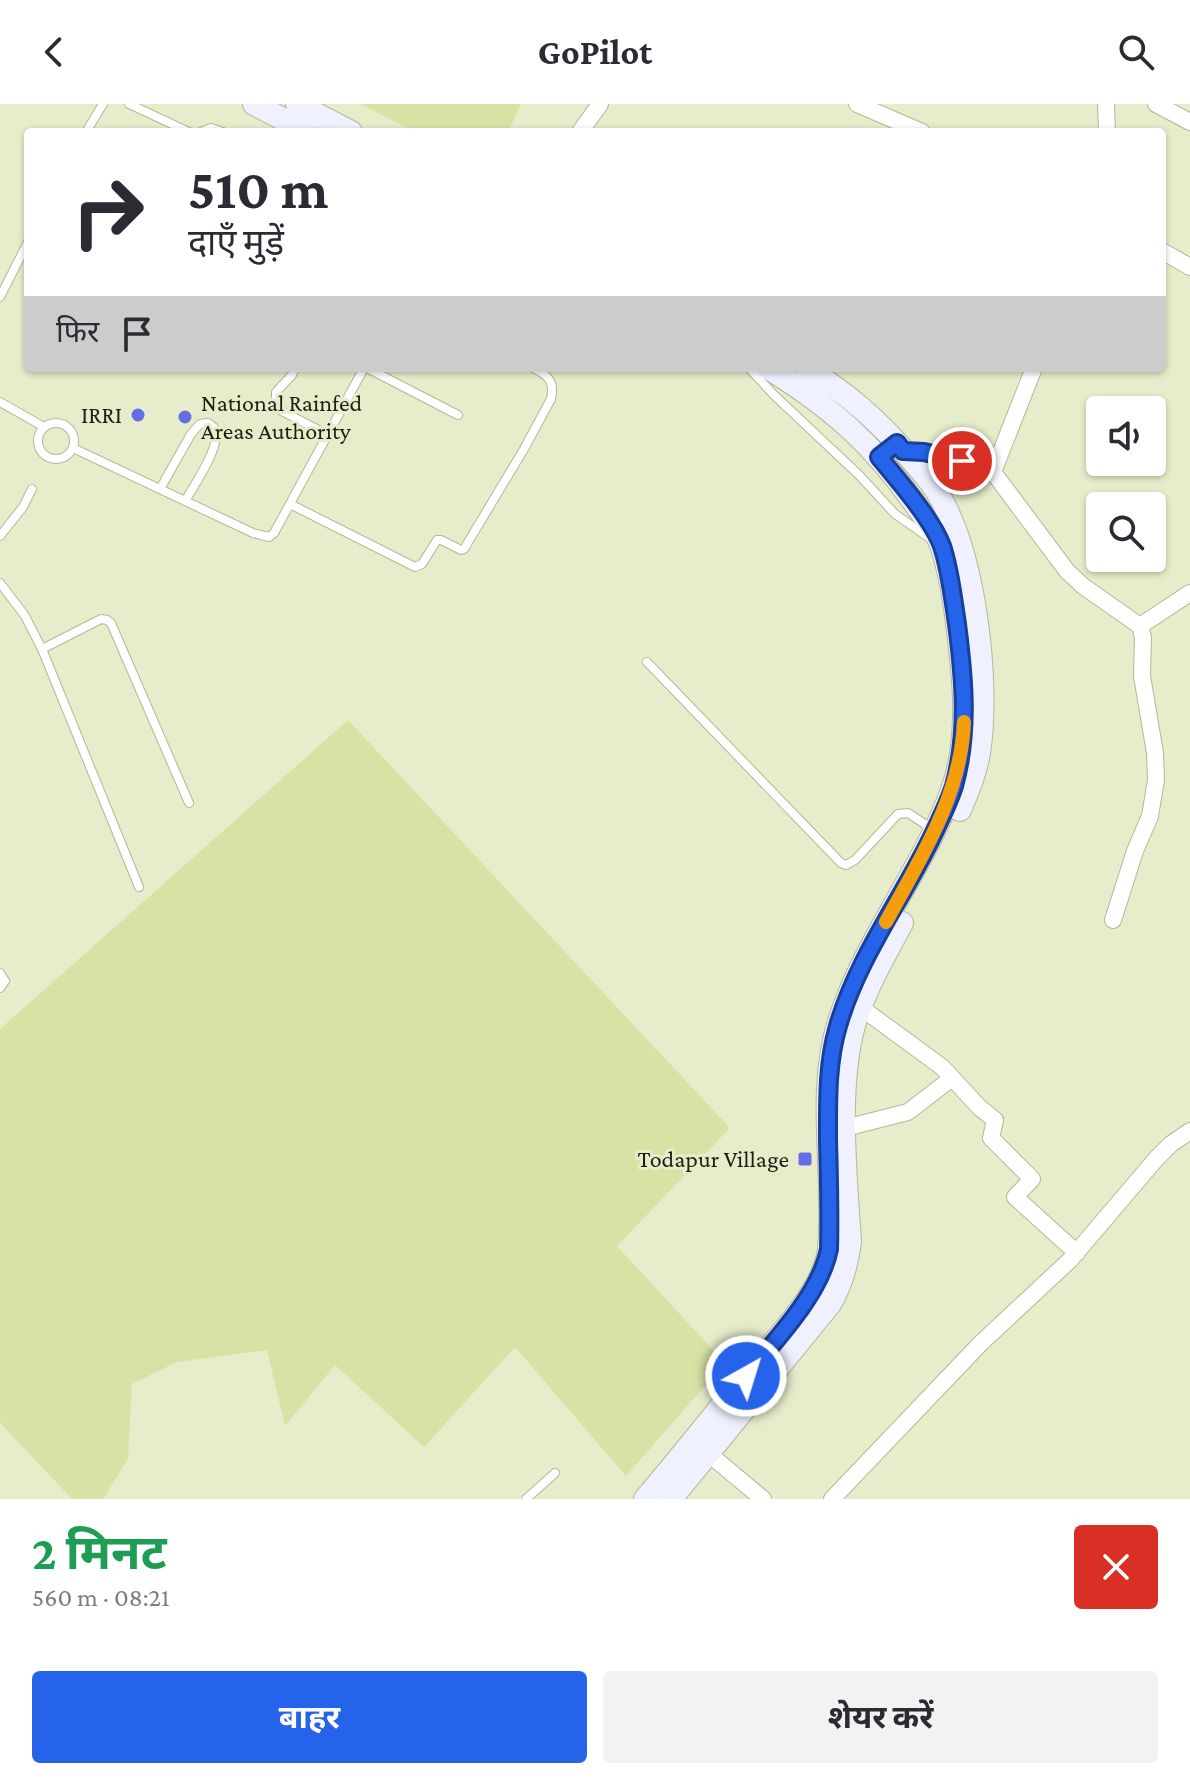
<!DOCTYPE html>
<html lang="hi">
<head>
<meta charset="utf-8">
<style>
	body { margin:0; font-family:"Crimson Pro","Noto Sans Devanagari",serif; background:#f2f2f3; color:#2b2b33; height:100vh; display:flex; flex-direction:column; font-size:30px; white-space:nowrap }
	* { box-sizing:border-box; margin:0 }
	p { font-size:26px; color:#7c7c81 }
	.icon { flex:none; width:44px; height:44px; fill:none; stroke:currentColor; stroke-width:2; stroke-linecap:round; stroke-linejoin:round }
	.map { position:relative; height:1395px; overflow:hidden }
	.drawer { display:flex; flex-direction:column; background:#fff; flex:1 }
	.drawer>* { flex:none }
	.top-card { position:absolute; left:24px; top:24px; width:1142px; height:244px; border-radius:8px; box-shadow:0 2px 6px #0004; background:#fff; color:#2b2b33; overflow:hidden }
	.tools { position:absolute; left:1086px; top:292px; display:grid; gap:16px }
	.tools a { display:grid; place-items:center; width:80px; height:80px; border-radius:8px; background:#fff; box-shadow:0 2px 6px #0004; font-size:40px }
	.pin { position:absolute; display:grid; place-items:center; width:68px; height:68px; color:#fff; margin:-34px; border:4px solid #fff; border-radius:50%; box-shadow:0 2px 8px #0007 }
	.me { position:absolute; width:88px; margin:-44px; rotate:39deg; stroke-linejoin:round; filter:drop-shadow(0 0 6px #0008) }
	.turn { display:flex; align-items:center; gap:28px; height:168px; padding:0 32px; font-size:36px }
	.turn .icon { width:104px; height:104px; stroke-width:2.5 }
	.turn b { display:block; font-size:56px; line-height:68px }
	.then { display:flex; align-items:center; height:76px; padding:0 32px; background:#0003; gap:16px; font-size:30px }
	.round { display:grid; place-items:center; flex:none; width:84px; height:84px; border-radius:8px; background:#f2f2f3 }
	.overview { display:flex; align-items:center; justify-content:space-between; height:136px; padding:0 32px }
	h1 { font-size:48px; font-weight:700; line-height:60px; color:#1e9e55 }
	.cta { display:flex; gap:16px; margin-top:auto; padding:16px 32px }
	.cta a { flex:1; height:92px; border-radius:8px; background:#2563eb; color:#fff; font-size:32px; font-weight:700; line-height:92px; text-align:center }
	.cta a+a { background:#f2f2f3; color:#2b2b33 }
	header { display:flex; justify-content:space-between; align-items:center; height:104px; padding:0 32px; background:#fff; font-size:36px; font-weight:700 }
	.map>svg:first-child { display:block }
	.green { fill:#d9e1a5 }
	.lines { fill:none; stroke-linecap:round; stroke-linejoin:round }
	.lane-casing { stroke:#b3b898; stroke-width:10 }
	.street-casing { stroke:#b3b898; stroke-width:18 }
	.secondary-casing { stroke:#b3b898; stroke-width:24 }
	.lane { stroke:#fff; stroke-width:8 }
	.street { stroke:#fff; stroke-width:16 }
	.secondary { stroke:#eff1ff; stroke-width:22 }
	.route-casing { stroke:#184099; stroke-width:20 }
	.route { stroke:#2563eb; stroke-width:14 }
	.slow { stroke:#f59e0b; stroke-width:14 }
	.poi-dot { fill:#656de6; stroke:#e7edcb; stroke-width:3 }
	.labels { text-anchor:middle; stroke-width:6; stroke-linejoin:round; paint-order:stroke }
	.poi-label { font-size:24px; fill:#1d1f13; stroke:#e7edcb; text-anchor:end }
</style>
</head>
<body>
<header><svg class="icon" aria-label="back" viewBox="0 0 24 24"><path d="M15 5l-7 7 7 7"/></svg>GoPilot<svg class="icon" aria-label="search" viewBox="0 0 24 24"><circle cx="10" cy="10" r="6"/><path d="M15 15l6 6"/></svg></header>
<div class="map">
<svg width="1190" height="1395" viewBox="0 0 1190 1395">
	<rect width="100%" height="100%" fill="#e7edcb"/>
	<path class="green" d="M360 0H521L508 28H415Z
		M348 616 730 1024 617 1142 725 1259 626 1372 515 1243 424 1343 335 1261 285 1322 267 1246 177 1258 132 1280 128 1355 103 1395H72L0 1319V925Z"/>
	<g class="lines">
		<g class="lane-casing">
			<path id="lane" d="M129 0 189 28
				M86 28 103 0
				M201 28 211 24 223 28
				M0 193 28 138
				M295 264 292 271 276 288V304L328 331
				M367 264 458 311
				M749 264 774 291 859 371 895 410 931 435
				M0 298 44 323
				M38 337a18 18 0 1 1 36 0a18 18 0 1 1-36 0Z
				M73 344 253 429 269 433 274 429 364 264
				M160 385 191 330 200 320 208 319C213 322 215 323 216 329 218 346 194 382 185 397
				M290 400 415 463 422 460 437 436H441L461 446 464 445 524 345 551 295C555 277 548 271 533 264
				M0 432 23 403 32 385
				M0 479 25 512 42 545 139 783
				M42 545 101 515 107 516 111 519 189 699
				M647 558 841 759 846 761 855 756 898 710 908 709 934 726
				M0 869 5 877 0 884
				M526 1395 555 1369"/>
		</g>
		<g class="street-casing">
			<path id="street" d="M857 0 922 28
				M1106 0 1107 28
				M1156 0 1190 18
				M580 28 600 0
				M1162 147 1190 163
				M903 347C935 349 965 355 993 368L1067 467 1083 482 1140 522 1143 533 1142 572 1155 649 1156 676 1150 712 1135 747 1113 816
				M993 368 1034 264
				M1140 522 1190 489
				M860 903 942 963 979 1003 995 1016 991 1034 1032 1075 1015 1093 1077 1149
				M845 1024 908 1008 952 974
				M709 1350 763 1395
				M832 1395 981 1239 1070 1156 1156 1055 1171 1040 1190 1027"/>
		</g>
		<g class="secondary-casing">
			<path id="secondary" d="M254 0 308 28
				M297 0 351 28
				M806 264C848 290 879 317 911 355 920 366 930 376 937 388 975 448 990 579 979 649 976 668 968 688 960 706
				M645 1395C680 1354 714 1311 748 1269 774 1237 826 1185 829 1144 836 1069 816 991 839 917 865 836 921 768 951 689 967 647 966 598 961 554 957 517 953 479 942 444 937 428 925 414 915 400 872 339 831 303 768 264
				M671 1395 830 1200C842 1180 847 1161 850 1138 846 1071 836 983 855 918 866 884 885 851 902 819"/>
		</g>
		<use href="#lane" class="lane"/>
		<use href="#street" class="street"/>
		<use href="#secondary" class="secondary"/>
	</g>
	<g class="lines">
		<g class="route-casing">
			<path id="route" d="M746 1272C775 1236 820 1191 829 1145 830 1109 829 1072 828 1036 828 997 827 959 838 922 857 856 900 798 930 737 938 720 948 701 954 682 969 628 964 574 957 520 953 494 950 466 942 442 932 415 898 376 879 353L897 339 903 347 924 348 962 357"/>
		</g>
		<use href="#route" class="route"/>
		<path class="slow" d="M886 818C920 755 961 692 964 618"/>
	</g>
	<g class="poi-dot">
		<circle cx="138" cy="311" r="8"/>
		<circle cx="185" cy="313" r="8"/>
		<rect x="797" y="1047" width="16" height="16" rx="4"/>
	</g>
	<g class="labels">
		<g class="poi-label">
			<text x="201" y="307" text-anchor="start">National Rainfed<tspan x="201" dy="28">Areas Authority</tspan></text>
			<text x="122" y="319">IRRI</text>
			<text x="789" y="1063">Todapur Village</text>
		</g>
	</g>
</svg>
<div class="tools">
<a><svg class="icon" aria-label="sound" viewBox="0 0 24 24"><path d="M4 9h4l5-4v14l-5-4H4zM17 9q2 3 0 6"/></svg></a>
<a><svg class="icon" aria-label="search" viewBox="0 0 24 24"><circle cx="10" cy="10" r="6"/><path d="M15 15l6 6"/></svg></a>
</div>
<div class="pin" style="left:962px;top:357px;background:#d93025"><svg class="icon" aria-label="arrive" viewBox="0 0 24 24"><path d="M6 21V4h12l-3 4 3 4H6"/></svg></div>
<svg class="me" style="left:746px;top:1272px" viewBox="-20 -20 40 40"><circle r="17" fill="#2563eb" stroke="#fff" stroke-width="3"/><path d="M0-11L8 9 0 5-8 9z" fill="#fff"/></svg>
<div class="top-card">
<div class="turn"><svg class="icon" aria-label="right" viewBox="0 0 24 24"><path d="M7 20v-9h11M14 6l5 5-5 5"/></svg><div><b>510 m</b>दाएँ मुड़ें</div></div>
<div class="then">फिर<svg class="icon" aria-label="arrive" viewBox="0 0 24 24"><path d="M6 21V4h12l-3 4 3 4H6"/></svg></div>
</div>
</div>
<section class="drawer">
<div class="overview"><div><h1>2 मिनट</h1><p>560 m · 08:21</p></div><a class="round" style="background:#d93025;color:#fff"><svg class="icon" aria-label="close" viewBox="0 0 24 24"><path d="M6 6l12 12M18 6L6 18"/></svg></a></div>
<div class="cta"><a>बाहर</a><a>शेयर करें</a></div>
</section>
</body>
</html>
